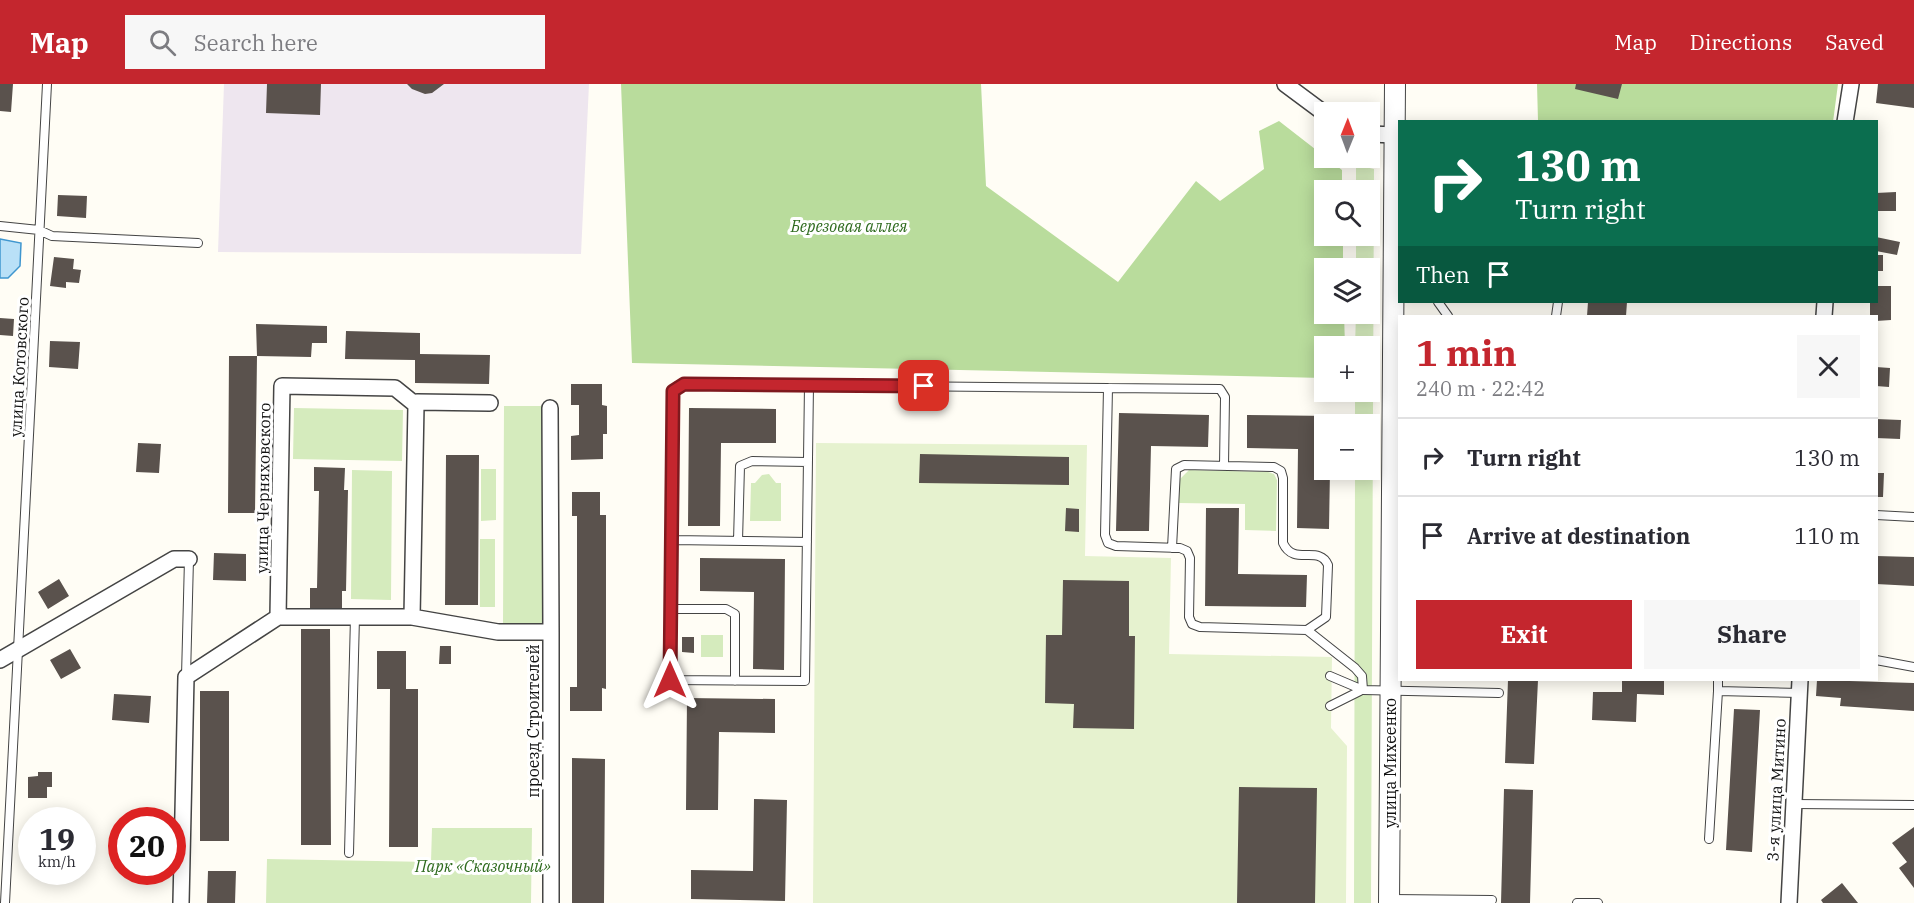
<!DOCTYPE html>
<html lang="en">
<head>
<meta charset="utf-8">
<style>
	body { margin:0; font-family:"IBM Plex Serif",serif; background:#f7f7f7; color:#2b2b33; height:100vh; display:flex; flex-direction:column; font-size:22px; white-space:nowrap }
	* { box-sizing:border-box; margin:0 }
	p { font-size:20px; color:#7c7c81 }
	.icon { flex:none; width:33px; height:33px; fill:none; stroke:currentColor; stroke-width:2; stroke-linecap:round; stroke-linejoin:round }
	.map { position:relative; flex:1; overflow:hidden }
	.sheet { position:absolute; left:1398px; top:231px; width:480px; height:366px; display:flex; flex-direction:column; background:#fff; border-radius:0px; box-shadow:0 3px 15px #0003 }
	.sheet>* { flex:none }
	.guide { position:absolute; left:1398px; top:36px; width:480px; height:183px; border-radius:0px; box-shadow:0 3px 15px #0003; background:#0b6e4f; color:#fff; overflow:hidden }
	.needle { width:39px; rotate:1deg }
	.tools { position:absolute; left:1314px; top:18px; display:grid; gap:12px }
	.tools a { display:grid; place-items:center; width:66px; height:66px; border-radius:0px; background:#fff; box-shadow:0 3px 15px #0003; font-size:30px }
	.speed { position:absolute; left:18px; top:723px; display:flex; gap:12px; font-size:30px; font-weight:700; text-align:center }
	.speed>* { display:grid; place-content:center; width:78px; height:78px; border-radius:50%; background:#fff; box-shadow:0 3px 15px #0003; line-height:1 }
	.speed small { font-size:15px; font-weight:400 }
	.speed .limit { border:9px solid #d22; background:#fff; color:#111 }
	.pin { position:absolute; display:grid; place-items:center; width:51px; height:51px; color:#fff; margin:-26px; border-radius:12px; box-shadow:0 3px 9px #0006 }
	.me { position:absolute; width:66px; margin:-33px; rotate:0deg; stroke-linejoin:round; filter:drop-shadow(0 0 4px #0008) }
	.turn { display:flex; align-items:center; gap:21px; height:126px; padding:0 18px; font-size:27px }
	.turn .icon { width:78px; height:78px; stroke-width:2.5 }
	.turn b { display:block; font-size:42px; line-height:51px }
	.then { display:flex; align-items:center; height:57px; padding:0 18px; background:#0003; gap:12px; font-size:22px }
	.round { display:grid; place-items:center; flex:none; width:63px; height:63px; border-radius:0px; background:#f7f7f7 }
	.head { display:flex; align-items:center; justify-content:space-between; height:102px; padding:0 18px }
	h1 { font-size:36px; font-weight:700; line-height:45px; color:#c4262e }
	.cta { display:flex; gap:12px; margin-top:auto; padding:12px 18px }
	.cta a { flex:1; height:69px; border-radius:0px; background:#c4262e; color:#fff; font-size:24px; font-weight:700; line-height:69px; text-align:center }
	.cta a+a { background:#f7f7f7; color:#2b2b33 }
	ul { padding:0; list-style:none }
	li { display:flex; align-items:center; gap:18px; height:78px; padding:0 18px; border-top:2px solid #e1e1e2 }
	li div { flex:1 }
	li b { display:block; font-size:22px }
	li em { font-style:normal }
	header { display:flex; align-items:center; gap:36px; box-sizing:border-box; height:84px; padding:0 30px; background:#c4262e; color:#fff }
	header strong { font-size:28px }
	nav { display:flex; gap:33px; margin-inline-start:auto; font-size:21px }
	.search { width:420px; height:54px; background:#f7f7f7; display:flex; align-items:center; gap:15px; box-sizing:border-box; padding:0 21px; border-radius:0px; color:#7c7c81; font-size:22px }
	.map>svg:first-child { display:block }
	.industrial { fill:#eee6ef }
	.green { fill:#d5ebbd }
	.forest { fill:#b9dc9c }
	.pitch { fill:#e6f2cf }
	.water { fill:#b9e0f7; stroke:#3f96cf; stroke-width:1.5 }
	.building { fill:#5a524d }
	.lines { fill:none; stroke-linecap:round; stroke-linejoin:round }
	.service-casing { stroke:#444; stroke-width:10 }
	.minor-casing { stroke:#444; stroke-width:18 }
	.tertiary-casing { stroke:#444; stroke-width:22 }
	.service { stroke:#fff; stroke-width:8 }
	.minor { stroke:#fff; stroke-width:15 }
	.tertiary { stroke:#fff; stroke-width:20 }
	.route-casing { stroke:#7f191e; stroke-width:15 }
	.route { stroke:#c4262e; stroke-width:10 }
	.labels { text-anchor:middle; stroke-width:6; stroke-linejoin:round; paint-order:stroke }
	.park-label { font-size:16px; font-style:italic; fill:#2f6b1f; stroke:#fff }
	.street-label { font-size:16px; fill:#111; stroke:#fff }
</style>
</head>
<body>
<header>
<strong>Map</strong>
<div class="search"><svg class="icon" aria-label="search" viewBox="0 0 24 24"><circle cx="10" cy="10" r="6"/><path d="M15 15l6 6"/></svg>Search here</div>
<nav><a>Map</a><a>Directions</a><a>Saved</a></nav>
</header>
<div class="map">
<svg width="1914" height="819" viewBox="0 0 1914 819">
	<rect width="100%" height="100%" fill="#fffdf5"/>
	<path class="industrial" d="M224 0H589L581 170 218 168Z"/>
	<path class="green" d="M1356 81 1374 85 1371 819H1354L1355 386H1370V340H1355V308H1370V262H1355L1356 230H1370V184H1356V152H1370V106H1356Z
		M504 322H544V540H503Z
		M294 324 403 326 402 377 293 375Z
		M481 385H496V436L481 437Z
		M352 386 392 387 391 516 351 515Z
		M1189 386 1268 388 1274 390 1277 396 1276 447 1245 446V420L1179 419 1180 395Z
		M769 390 776 399H781V437H750L751 399H755L762 391Z
		M480 455H495V523H480Z
		M701 551H723V573H701Z
		M432 744H532L531 819H266L267 775 431 778Z"/>
	<path class="forest" d="M621 0H981L986 102 1118 198 1196 97 1220 117 1264 85 1259 47 1279 37 1342 86V106H1324V152H1343V184H1324V230H1344L1345 262H1324V294L632 279Z
		M1537 0H1838L1833 38 1538 37Z"/>
	<path class="pitch" d="M816 359 1087 361 1085 472 1171 474 1169 570 1332 573 1331 644 1347 662 1346 819H813Z"/>
	<path class="water" d="M0 155 21 159 20 182 8 194H0Z"/>
	<path class="building" d="M0 0H13L11 28 0 27Z
		M267 0H321L320 31 266 29Z
		M407 0H444L432 9 425 10 412 5Z
		M1576 0H1622L1618 15 1575 5Z
		M1878 0H1914V24L1876 19Z
		M1896 108V127H1876V109Z
		M58 111 87 112 86 134 57 132Z
		M1876 153 1900 158 1897 171 1876 167Z
		M1876 171H1883V187H1876Z
		M54 173 74 175 73 185 81 186 79 199 66 198V204L50 202Z
		M1876 202H1891V236L1876 237V232H1870V218H1876Z
		M1588 218H1627L1626 232H1587Z
		M0 234 14 235 13 252 0 251Z
		M256 240 327 242V259H312L311 273 257 272Z
		M346 247 420 249V270L490 271 489 300 415 299V276L345 275Z
		M50 257 80 258 78 285 49 283Z
		M229 272H257L255 429H228Z
		M1876 283 1890 284 1889 303 1876 302Z
		M571 300H602V321L607 322V350H603V375L571 376V352L579 351V321H571Z
		M689 324 776 325V359H721L720 442H688Z
		M1119 329 1209 331 1208 363 1151 362 1149 447H1116Z
		M1247 331 1331 332V340H1324V386H1330L1329 445 1297 444 1298 365 1247 364Z
		M1876 335 1901 336 1900 355 1876 354Z
		M138 359 161 360 159 389 136 388Z
		M920 370 1069 373V401L919 399Z
		M446 371H479L478 521H445Z
		M314 383 345 384 344 406H348L346 507H342V528H310V504H317L319 407H314Z
		M1876 389H1884L1883 413H1876Z
		M572 408H600V431H606V605L602 604V627H570V603H577V432H572Z
		M1066 424 1079 425V448L1065 447Z
		M1206 424H1239L1238 490 1307 491 1306 523 1205 522Z
		M214 469 246 470V497L213 496Z
		M1876 472 1914 473V502L1876 500Z
		M700 474 785 475 784 586 753 585 754 508 700 507Z
		M59 495 69 512 48 525 38 508Z
		M1063 496 1129 497V552H1135L1134 645 1073 644 1074 620 1045 619 1046 551H1062Z
		M301 545H330L331 761H301Z
		M682 553H694V569L682 568Z
		M440 562H451V580H439Z
		M70 565 81 584 61 595 50 576Z
		M377 567H406V605H418V763H389L390 605H377Z
		M1508 596H1538L1534 680 1505 679Z
		M1622 596H1664V611L1637 610 1636 638 1592 636 1593 608H1622Z
		M1817 596 1914 599V627L1840 622 1841 614 1816 612Z
		M200 607H229V757H200Z
		M114 610 151 612 149 639 112 636Z
		M687 614 775 615V649L719 648 718 726H686Z
		M1734 625 1760 626 1752 768 1726 766Z
		M572 674 605 675 604 819H572Z
		M38 688H52V703H47V714H28V693L38 692Z
		M1239 703 1317 704 1315 819H1237Z
		M1504 705 1533 706 1530 819H1501Z
		M754 715 787 716 785 817 691 815V786L753 787Z
		M1914 743V804L1899 784 1907 778 1892 759Z
		M208 787H236L235 819H207Z
		M1842 799 1858 819H1823L1821 816Z"/>
	<g class="lines">
		<g class="service-casing">
			<path id="service" d="M0 142 39 146 52 152 198 159
				M1438 218 1448 232
				M1556 232 1558 218
				M809 301 805 597 670 596 672 312 677 302 684 300 1108 304
				M1224 382 1225 313 1220 305 1108 304 1105 451 1108 459 1116 462 1180 464 1187 467 1190 474 1189 533 1192 540 1200 543 1307 546 1355 584 1362 592 1363 606
				M1876 431 1914 433
				M671 456 807 458
				M738 457 740 382 752 377 808 378
				M1172 464 1176 385 1184 381 1274 383 1281 387 1283 394V459C1294 483 1319 460 1328 481L1326 533 1307 546
				M670 525H726L735 530V597
				M1876 576 1914 583
				M186 592 189 475
				M1330 592 1363 606 1499 609
				M1718 596V607L1799 609
				M1330 622 1360 607
				M1794 720 1914 721
				M1709 755 1718 607
				M349 769 355 533
				M1391 815 1492 816
				M5 819 47 0
				M1577 819H1598"/>
		</g>
		<g class="minor-casing">
			<path id="minor" d="M1285 0 1324 29
				M1845 38 1851 0
				M1370 50 1395 51
				M1824 232 1825 218
				M416 321 417 318 490 319
				M550 324 551 548
				M278 533H412L498 548H551V819
				M0 576 174 475H189
				M181 819 186 593 278 533 282 302 395 304 416 321 412 533
				M1789 819 1800 596"/>
		</g>
		<g class="tertiary-casing">
			<path id="tertiary" d="M1389 819 1395 0"/>
		</g>
		<use href="#service" class="service"/>
		<use href="#minor" class="minor"/>
		<use href="#tertiary" class="tertiary"/>
	</g>
	<g class="lines">
		<g class="route-casing">
			<path id="route" d="M670 596 673 307 684 300 924 302"/>
		</g>
		<use href="#route" class="route"/>
	</g>
	<g class="labels">
		<g class="park-label">
			<text x="849" y="148">Березовая аллея</text>
			<text x="483" y="788">Парк «Сказочный»</text>
		</g>
		<g class="street-label">
			<text transform="translate(19 283) rotate(-87)" y="6">улица Котовского</text>
			<text transform="translate(263 404) rotate(-89)" y="6">улица Черняховского</text>
			<text transform="translate(533 637) rotate(-90)" y="6">проезд Строителей</text>
			<text transform="translate(1390 679) rotate(-90)" y="6">улица Михеенко</text>
			<text transform="translate(1776 706) rotate(-87)" y="6">3-я улица Митино</text>
		</g>
	</g>
</svg>
<div class="tools">
<a><svg class="needle" viewBox="-14 -14 28 28"><path d="M0-13l5 13h-10z" fill="#e53935"/><path d="M0 13l5-13h-10z" fill="#7c7c81"/></svg></a>
<a><svg class="icon" aria-label="search" viewBox="0 0 24 24"><circle cx="10" cy="10" r="6"/><path d="M15 15l6 6"/></svg></a>
<a><svg class="icon" aria-label="layers" viewBox="0 0 24 24"><path d="M12 4l9 5-9 5-9-5zM3 14l9 5 9-5"/></svg></a>
<a>+</a>
<a>−</a>
</div>
<div class="speed"><div>19<small>km/h</small></div><div class="limit">20</div></div>
<div class="pin" style="left:924px;top:302px;background:#d93025"><svg class="icon" aria-label="arrive" viewBox="0 0 24 24"><path d="M6 21V4h12l-3 4 3 4H6"/></svg></div>
<svg class="me" style="left:670px;top:596px" viewBox="-20 -20 40 40"><path d="M0-17L14 15 0 8-14 15z" fill="#c4262e" stroke="#fff" stroke-width="4"/></svg>
<div class="guide">
<div class="turn"><svg class="icon" aria-label="right" viewBox="0 0 24 24"><path d="M7 20v-9h11M14 6l5 5-5 5"/></svg><div><b>130 m</b>Turn right</div></div>
<div class="then">Then<svg class="icon" aria-label="arrive" viewBox="0 0 24 24"><path d="M6 21V4h12l-3 4 3 4H6"/></svg></div>
</div>
<section class="sheet">
<div class="head"><div><h1>1 min</h1><p>240 m · 22:42</p></div><a class="round"><svg class="icon" aria-label="close" viewBox="0 0 24 24"><path d="M6 6l12 12M18 6L6 18"/></svg></a></div>
<ul>
<li><svg class="icon" aria-label="right" viewBox="0 0 24 24"><path d="M7 20v-9h11M14 6l5 5-5 5"/></svg><div><b>Turn right</b></div><em>130 m</em></li>
<li><svg class="icon" aria-label="arrive" viewBox="0 0 24 24"><path d="M6 21V4h12l-3 4 3 4H6"/></svg><div><b>Arrive at destination</b></div><em>110 m</em></li>
</ul>
<div class="cta"><a>Exit</a><a>Share</a></div>
</section>
</div>
</body>
</html>
